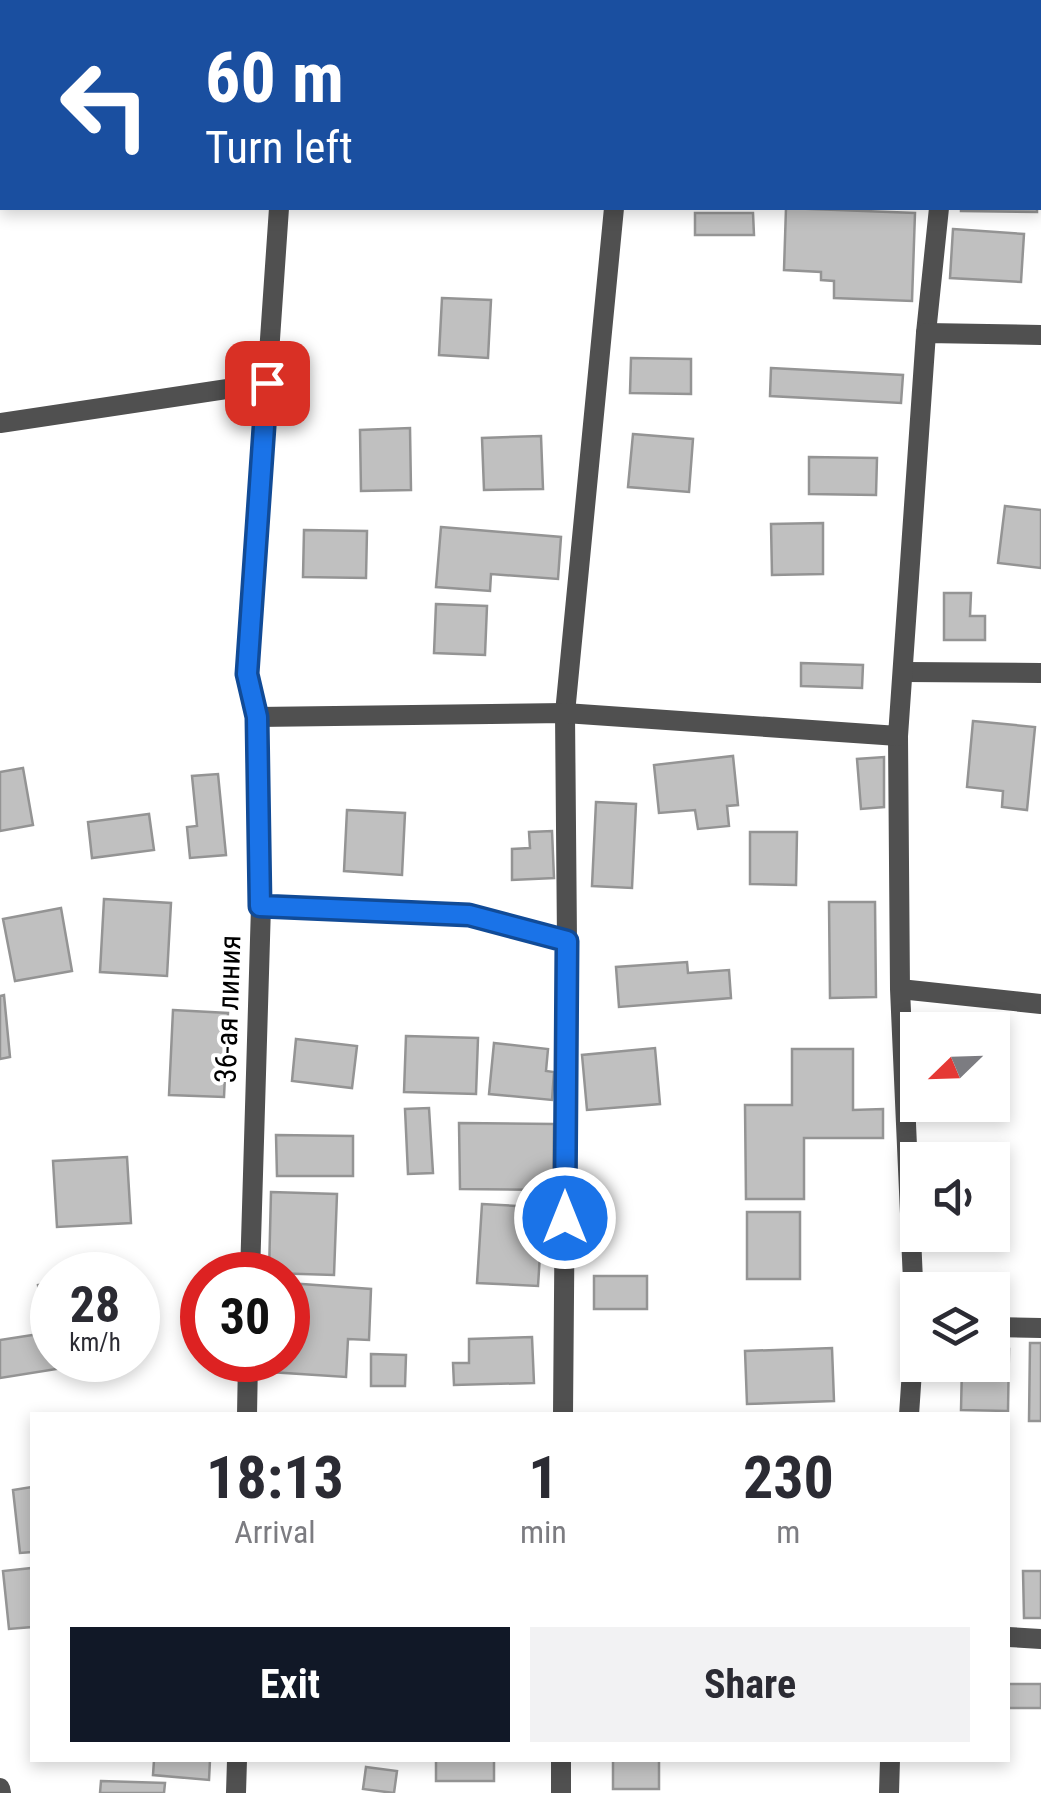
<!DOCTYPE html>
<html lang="en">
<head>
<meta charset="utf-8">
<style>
	body { margin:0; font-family:"Roboto Condensed",sans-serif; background:#f2f2f3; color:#2b2b33; height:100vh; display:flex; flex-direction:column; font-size:38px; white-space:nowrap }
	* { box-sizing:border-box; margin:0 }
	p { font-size:32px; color:#7c7c81 }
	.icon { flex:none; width:55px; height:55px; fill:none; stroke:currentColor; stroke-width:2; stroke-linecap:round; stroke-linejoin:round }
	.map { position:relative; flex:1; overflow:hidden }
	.side { position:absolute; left:30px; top:1412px; width:980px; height:350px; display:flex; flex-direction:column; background:#fff; border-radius:0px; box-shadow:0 5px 15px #0003 }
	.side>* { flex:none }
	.guide { position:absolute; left:0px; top:0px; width:1042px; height:210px; box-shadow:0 5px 15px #0003; background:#1a4fa0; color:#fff; overflow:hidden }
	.needle { width:65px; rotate:247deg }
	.buttons { position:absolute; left:900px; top:1012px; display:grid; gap:20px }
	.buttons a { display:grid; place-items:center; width:110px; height:110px; border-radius:0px; background:#fff; box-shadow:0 5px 15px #0003; font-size:50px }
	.speed { position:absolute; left:30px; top:1252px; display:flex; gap:20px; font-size:50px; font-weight:700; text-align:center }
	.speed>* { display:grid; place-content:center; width:130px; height:130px; border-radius:50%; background:#fff; box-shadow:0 5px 15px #0003; line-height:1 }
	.speed small { font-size:25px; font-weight:400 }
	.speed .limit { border:15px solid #d22; background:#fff; color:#111 }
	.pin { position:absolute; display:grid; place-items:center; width:85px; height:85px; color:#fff; margin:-42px; border-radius:20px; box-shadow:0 5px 15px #0006 }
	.me { position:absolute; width:110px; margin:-55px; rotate:0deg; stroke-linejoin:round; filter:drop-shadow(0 0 8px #0008) }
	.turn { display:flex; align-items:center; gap:35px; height:210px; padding:0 40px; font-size:45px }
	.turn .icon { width:130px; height:130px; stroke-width:2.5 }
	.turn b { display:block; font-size:70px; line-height:85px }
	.eta { display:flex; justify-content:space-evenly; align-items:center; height:170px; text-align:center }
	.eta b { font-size:60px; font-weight:700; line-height:70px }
	.cta { display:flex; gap:20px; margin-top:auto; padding:20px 40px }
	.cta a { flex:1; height:115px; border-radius:0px; background:#111827; color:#fff; font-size:40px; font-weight:700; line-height:115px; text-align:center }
	.cta a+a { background:#f2f2f3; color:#2b2b33 }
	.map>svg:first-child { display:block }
	.building { fill:#c0c0c0; stroke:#949494; stroke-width:2.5 }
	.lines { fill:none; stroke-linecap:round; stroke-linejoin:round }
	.minor { stroke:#505050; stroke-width:20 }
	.tertiary { stroke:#505050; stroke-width:20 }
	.route-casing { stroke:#114b97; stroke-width:25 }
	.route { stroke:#1a73e8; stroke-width:18 }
	.labels { text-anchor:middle; stroke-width:8; stroke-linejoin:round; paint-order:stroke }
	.street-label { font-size:30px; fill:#000; stroke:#fff }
</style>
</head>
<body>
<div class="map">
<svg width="1041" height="1793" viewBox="0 0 1041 1793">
	<rect width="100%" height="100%" fill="#fff"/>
	<path class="building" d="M786 208 915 213 912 301 834 298V281L821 280V272L784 270Z
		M961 208H1037V212L961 211Z
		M695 213H753L754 235H695Z
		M953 229 1024 234 1021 282 950 278Z
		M442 298 491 300 488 358 439 355Z
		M631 358 691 359V394L630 393Z
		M771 368 903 375 901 403 770 396Z
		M410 428 411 490 361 491 360 430Z
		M633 434 693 439 689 492 628 487Z
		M541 436 543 489 484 490 482 438Z
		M809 457 877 458 876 495 809 494Z
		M1005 506 1041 510V568L998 563Z
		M823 523V574L772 575 771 524Z
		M441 527 561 537 558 579 491 574 490 591 436 587Z
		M304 530 367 531 366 578 303 577Z
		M944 593H971L970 616H985V640H944Z
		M436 604 487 606 485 655 434 653Z
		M801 663 863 665 862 688 801 686Z
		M973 721 1035 727 1027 810 1002 807 1003 791 967 787Z
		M733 756 738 805 727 806 729 826 698 829 695 810 659 813 654 765Z
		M884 757V807L861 809 857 759Z
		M23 768 33 825 0 831V772Z
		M218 774 226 855 190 858 187 827 197 826 192 776Z
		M596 802 636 804 632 888 592 886Z
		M347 810 405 813 402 875 344 871Z
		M149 814 154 850 92 858 88 822Z
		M552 831 554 878 512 880V849L530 848 529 832Z
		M750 832H797L796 885 750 884Z
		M104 899 171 903 167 976 100 972Z
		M829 902H875L876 997 830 998Z
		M61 908 72 971 15 981 3 919Z
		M687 962 688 973 729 970 731 998 619 1007 616 967Z
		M4 995 10 1057 0 1059V996Z
		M173 1010 228 1013 224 1097 169 1095Z
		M406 1036 478 1038 476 1094 404 1092Z
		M296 1039 357 1046 352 1088 292 1081Z
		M494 1043 548 1049 546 1071 554 1072 552 1100 489 1094Z
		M655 1048 660 1104 587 1110 582 1055Z
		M792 1049H853V1110L883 1109V1138H804V1199H746L745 1105H792Z
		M429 1108 433 1173 408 1174 405 1109Z
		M459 1123 554 1124 553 1190 460 1189Z
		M276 1135 353 1136V1176H277Z
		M127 1157 131 1223 57 1227 53 1161Z
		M271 1192 337 1194 334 1275 269 1273Z
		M482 1204 552 1208 550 1240 541 1239 538 1286 477 1283Z
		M747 1212H800V1279H747Z
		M594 1276H647V1309H594Z
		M52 1283V1321L43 1322 38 1285Z
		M288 1283 371 1289 369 1340 348 1339 346 1377 270 1372 271 1360H288Z
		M52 1332V1360H68L69 1367 0 1378V1340Z
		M532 1337 534 1383 454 1385 453 1363H469V1339Z
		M1030 1343H1041V1421H1029Z
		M832 1348 834 1401 747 1404 745 1351Z
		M992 1349H1009L1008 1411 961 1410 962 1365H992Z
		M371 1354 406 1355 405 1386H371Z
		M32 1487V1552L20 1553 13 1490Z
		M32 1568V1627L9 1629 3 1571Z
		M1023 1571H1041V1618H1024Z
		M1008 1684H1041V1708H1008Z
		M154 1760H210L209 1780 153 1775Z
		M436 1760H494V1781H436Z
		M613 1760H659V1789H613Z
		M366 1767 397 1771 394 1793 363 1789Z
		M101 1781 165 1783 164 1793H100Z"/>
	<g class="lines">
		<path class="minor" d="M634 2 635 0
			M960 2V0
			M0 63H2
			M926 333 939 208
			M0 423 267 383
			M905 672 1041 673
			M898 736 900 989 915 1326 909 1415
			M261 906 469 915 567 941 563 1415
			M567 941 565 713 614 208
			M900 989 1041 1004
			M992 1327 1041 1328
			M1008 1637 1041 1639
			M561 1760V1793
			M0 1788 1 1793
			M889 1793 890 1760"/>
		<path class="tertiary" d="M294 2V0
			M257 717 565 713 898 736 926 333 1041 335
			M250 1275 261 906 257 717 247 674 279 208
			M247 1415 248 1360
			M236 1793 237 1760"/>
	</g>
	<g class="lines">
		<g class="route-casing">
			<path id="route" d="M267 383 247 674 257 717 260 906 469 915 567 941 565 1218"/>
		</g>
		<use href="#route" class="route"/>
	</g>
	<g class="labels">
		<g class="street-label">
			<text transform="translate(228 1009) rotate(-88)" y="10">36-ая линия</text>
		</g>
	</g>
</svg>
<div class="buttons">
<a><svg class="needle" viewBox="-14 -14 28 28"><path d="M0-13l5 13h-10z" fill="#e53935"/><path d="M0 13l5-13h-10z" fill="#7c7c81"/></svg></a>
<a><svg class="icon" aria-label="sound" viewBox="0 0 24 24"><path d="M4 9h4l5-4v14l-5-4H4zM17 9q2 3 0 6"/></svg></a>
<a><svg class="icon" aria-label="layers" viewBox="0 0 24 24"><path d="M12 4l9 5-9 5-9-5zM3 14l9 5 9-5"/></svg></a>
</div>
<div class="speed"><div>28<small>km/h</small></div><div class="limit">30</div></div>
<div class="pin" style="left:267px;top:383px;background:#d93025"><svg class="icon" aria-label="arrive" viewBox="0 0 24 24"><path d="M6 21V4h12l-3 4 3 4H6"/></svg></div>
<svg class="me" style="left:565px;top:1218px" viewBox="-20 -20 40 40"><circle r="17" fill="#1a73e8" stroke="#fff" stroke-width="3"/><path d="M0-11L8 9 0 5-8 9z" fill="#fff"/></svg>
<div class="guide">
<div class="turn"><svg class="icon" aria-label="left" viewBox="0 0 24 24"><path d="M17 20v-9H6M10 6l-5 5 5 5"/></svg><div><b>60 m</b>Turn left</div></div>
</div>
<section class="side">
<div class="eta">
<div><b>18:13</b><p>Arrival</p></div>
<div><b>1</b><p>min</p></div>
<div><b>230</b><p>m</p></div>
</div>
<div class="cta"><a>Exit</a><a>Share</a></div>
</section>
</div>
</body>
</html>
